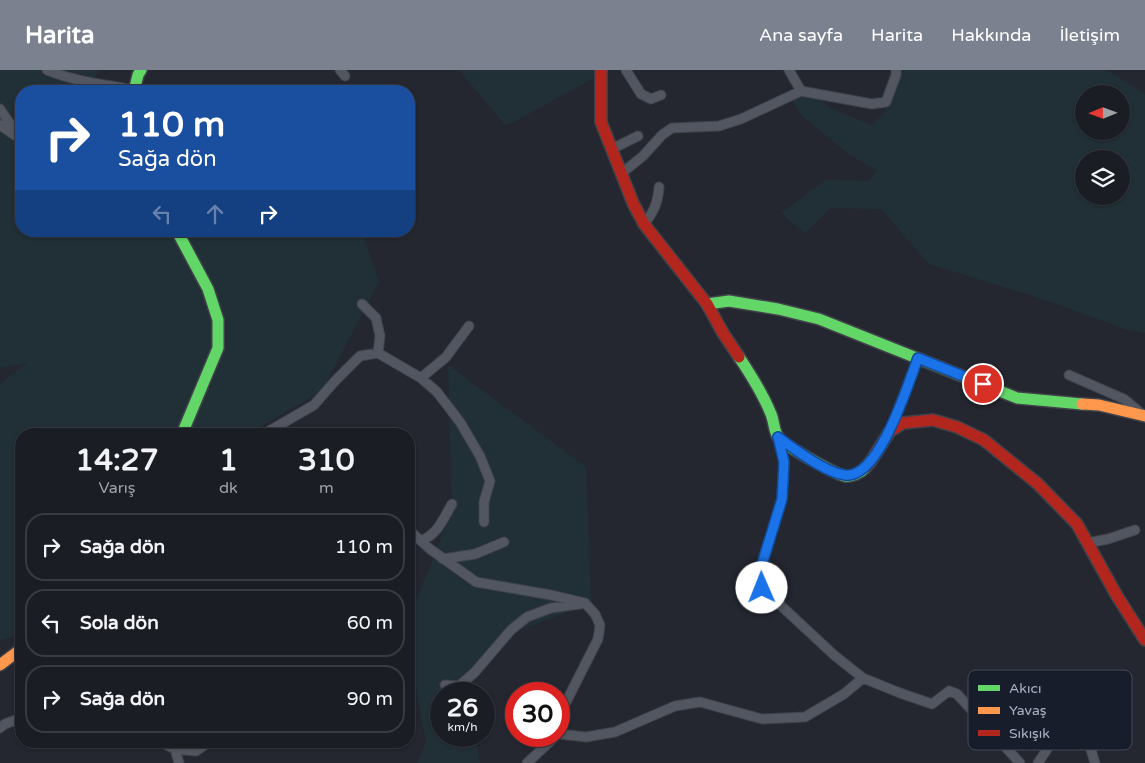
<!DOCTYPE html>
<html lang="tr">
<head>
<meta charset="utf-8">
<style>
	body { margin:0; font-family:"Varela Round",sans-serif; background:#24262c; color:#f1f3f6; height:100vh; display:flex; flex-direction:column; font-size:19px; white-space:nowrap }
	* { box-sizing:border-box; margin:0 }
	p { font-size:16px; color:#a0a2a6 }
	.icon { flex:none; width:28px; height:28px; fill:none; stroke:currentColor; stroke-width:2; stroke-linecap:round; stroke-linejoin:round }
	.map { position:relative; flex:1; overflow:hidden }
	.panel { position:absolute; left:15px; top:358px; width:400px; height:320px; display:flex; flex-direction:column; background:#1b1d24; border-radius:20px; box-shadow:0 1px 4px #0004,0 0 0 1px #393b41 }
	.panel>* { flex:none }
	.hud { position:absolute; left:15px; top:15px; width:400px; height:152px; border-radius:20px; box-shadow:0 1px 4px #0004,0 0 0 1px #393b41; background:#1a4fa0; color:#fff; overflow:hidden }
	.needle { width:32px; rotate:269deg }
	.buttons { position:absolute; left:1075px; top:15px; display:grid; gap:10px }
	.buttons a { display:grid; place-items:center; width:55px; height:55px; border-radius:50%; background:#1b1d24; box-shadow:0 1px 4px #0004,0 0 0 1px #393b41; font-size:25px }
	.speed { position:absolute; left:430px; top:612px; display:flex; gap:10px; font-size:25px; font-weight:700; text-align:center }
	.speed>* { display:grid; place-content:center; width:65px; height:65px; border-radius:50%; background:#1b1d24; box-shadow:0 1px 4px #0004,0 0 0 1px #393b41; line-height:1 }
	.speed small { font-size:12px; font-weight:400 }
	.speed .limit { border:8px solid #d22; background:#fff; color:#111 }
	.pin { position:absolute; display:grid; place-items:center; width:42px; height:42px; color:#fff; margin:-21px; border:2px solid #fff; border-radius:50%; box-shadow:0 1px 5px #0007 }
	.me { position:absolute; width:55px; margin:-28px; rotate:359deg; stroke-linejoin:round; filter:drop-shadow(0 0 4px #0008) }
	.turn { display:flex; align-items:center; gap:18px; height:105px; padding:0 20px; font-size:22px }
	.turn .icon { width:65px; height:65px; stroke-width:2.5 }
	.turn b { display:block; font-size:35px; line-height:42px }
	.lanes { display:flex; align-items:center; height:48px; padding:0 20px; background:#0003; justify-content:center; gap:25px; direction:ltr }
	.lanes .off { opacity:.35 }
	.eta { display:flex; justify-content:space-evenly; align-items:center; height:85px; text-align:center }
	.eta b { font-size:30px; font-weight:700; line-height:35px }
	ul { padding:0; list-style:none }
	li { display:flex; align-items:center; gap:15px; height:68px; margin:0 10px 8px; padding:0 10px; border:2px solid #393b41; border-radius:20px }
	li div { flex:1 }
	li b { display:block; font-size:19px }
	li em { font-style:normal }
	header { display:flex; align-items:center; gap:30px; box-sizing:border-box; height:70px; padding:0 25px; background:#7c8190; color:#fff }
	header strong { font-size:24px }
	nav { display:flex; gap:28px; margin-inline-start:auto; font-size:18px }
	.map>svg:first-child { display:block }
	.green { fill:#213036; fill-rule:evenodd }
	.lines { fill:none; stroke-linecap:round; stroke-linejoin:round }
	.street-casing { stroke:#404249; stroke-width:11 }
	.fast-casing { stroke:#404249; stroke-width:14 }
	.slow-casing { stroke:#404249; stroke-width:14 }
	.jam-casing { stroke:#404249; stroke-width:14 }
	.street { stroke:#525660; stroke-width:9 }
	.fast { stroke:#63d668; stroke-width:11 }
	.slow { stroke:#ff974d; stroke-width:11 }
	.jam { stroke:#b3261e; stroke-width:11 }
	.route-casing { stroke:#114b97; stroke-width:12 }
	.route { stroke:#1a73e8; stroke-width:9 }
	.key { fill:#181d2b; stroke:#444959; stroke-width:1 }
	.key-label { font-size:14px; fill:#abb1c4 }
</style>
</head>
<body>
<header>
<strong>Harita</strong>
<nav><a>Ana sayfa</a><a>Harita</a><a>Hakkında</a><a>İletişim</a></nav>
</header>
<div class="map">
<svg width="1145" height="693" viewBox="0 0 1145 693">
	<rect width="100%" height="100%" fill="#242730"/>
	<path class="green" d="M0 0H99L88 21H21V161H361L379 211 322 321 248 364H21V565L0 570V314L27 293 0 298Z
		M459 0H611L603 3 506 56Z
		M892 0H1106L1145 24V263L1125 259 1045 230 929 194 881 139 830 138 805 163 781 143 826 110 869 111 877 100 851 86 802 46 792 30 806 20 830 38 872 55 886 41 889 7ZM1084 24H1121V61H1084ZM1084 89H1121V126H1084Z
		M448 295 586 397 591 533 510 564 473 606 471 624H441V666H475L480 693H417L426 671 409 583V550L452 439Z"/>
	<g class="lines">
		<g class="street-casing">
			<path id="street" d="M47 0C76 12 104 14 134 20
				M340 0 345 6
				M626 0 641 24 651 29 661 25
				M789 0 801 21
				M0 39 21 70
				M0 55 16 66
				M612 79 638 66
				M622 103 643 86 662 65 672 58 719 56 741 49 801 21 872 34 886 32 896 5V0
				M644 154C654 142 658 132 659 117
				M362 234 376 248 380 266 378 283
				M1069 305 1124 329 1143 345
				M421 308 446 287 469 256
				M890 361 918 288
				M264 364 314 335 335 311 360 286 378 283 421 308 437 322 460 352 480 386 490 411 484 432V452
				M778 367 784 391 782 429 759 504 762 518 834 585 863 608 900 623 932 634 949 621 957 624 1020 693
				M409 460 430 479 476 512 551 525 585 533 595 544 600 555 598 569 559 646
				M421 471C438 464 443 449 452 434
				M1087 473 1108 469 1135 460
				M443 489 475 484 504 472
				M445 615 459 616 475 602 511 560 527 547 551 538 580 534
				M0 658 5 654 21 648
				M559 664 586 667 615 662 675 636 700 632 762 649 805 647 844 624 863 608
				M158 671 175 679 196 681 211 671
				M175 679 179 693
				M527 693 556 666
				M1038 693C1057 666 1057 658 1059 626L1068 621 1075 627 1095 693"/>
		</g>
		<g class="fast-casing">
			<path id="fast" d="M134 21 138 5 141 0
				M177 161 208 219 218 250V278L182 364
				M707 234 729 231 778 239 819 249 1017 328 1082 334
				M739 287C751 305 763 324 771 344 774 351 774 361 778 367 783 375 835 404 845 406 852 407 860 403 865 398"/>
		</g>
		<g class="slow-casing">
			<path id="slow" d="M1082 334 1099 335 1145 346
				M0 595 21 579"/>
		</g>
		<g class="jam-casing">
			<path id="jam" d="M601 0V52L633 133 644 154 707 234 723 263 739 287
				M865 398 871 391 890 361 903 353 933 350 957 357 984 370 1038 414 1077 454 1117 526 1145 570"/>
		</g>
		<use href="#street" class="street"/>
		<use href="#fast" class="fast"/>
		<use href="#slow" class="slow"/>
		<use href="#jam" class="jam"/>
	</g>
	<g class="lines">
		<g class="route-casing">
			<path id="route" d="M762 518 759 504 782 429 784 392 778 367C794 379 826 403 845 405 879 410 908 314 918 288L983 314"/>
		</g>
		<use href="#route" class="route"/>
	</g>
	<rect x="968" y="600" width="164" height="80" rx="8" class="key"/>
	<rect x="978" y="615" width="22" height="6" fill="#63d668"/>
	<rect x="978" y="637" width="22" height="7" fill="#ff974d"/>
	<rect x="978" y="660" width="22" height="6" fill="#b3261e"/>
	<g class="key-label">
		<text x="1009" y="623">Akıcı</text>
		<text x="1009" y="645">Yavaş</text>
		<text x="1009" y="668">Sıkışık</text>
	</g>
</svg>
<div class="buttons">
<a><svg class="needle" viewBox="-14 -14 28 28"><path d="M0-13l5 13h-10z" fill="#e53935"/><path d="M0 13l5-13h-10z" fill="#a0a2a6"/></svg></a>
<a><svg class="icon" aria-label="layers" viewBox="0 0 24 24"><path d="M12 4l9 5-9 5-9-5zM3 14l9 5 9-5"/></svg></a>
</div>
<div class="speed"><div>26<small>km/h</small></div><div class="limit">30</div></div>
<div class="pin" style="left:983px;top:314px;background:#d93025"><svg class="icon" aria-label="arrive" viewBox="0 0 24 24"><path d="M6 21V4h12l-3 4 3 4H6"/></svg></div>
<svg class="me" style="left:762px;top:518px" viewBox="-20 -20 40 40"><circle r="19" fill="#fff"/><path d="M0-13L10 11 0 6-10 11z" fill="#1a73e8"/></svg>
<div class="hud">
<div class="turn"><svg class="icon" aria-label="right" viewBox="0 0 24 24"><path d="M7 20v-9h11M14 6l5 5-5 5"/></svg><div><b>110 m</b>Sağa dön</div></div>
<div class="lanes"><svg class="icon off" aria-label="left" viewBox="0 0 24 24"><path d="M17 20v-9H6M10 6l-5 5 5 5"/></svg><svg class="icon off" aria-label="ahead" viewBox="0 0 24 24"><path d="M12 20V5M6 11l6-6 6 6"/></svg><svg class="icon" aria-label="right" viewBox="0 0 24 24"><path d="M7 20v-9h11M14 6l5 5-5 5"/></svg></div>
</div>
<section class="panel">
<div class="eta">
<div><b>14:27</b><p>Varış</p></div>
<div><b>1</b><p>dk</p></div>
<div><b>310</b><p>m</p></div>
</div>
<ul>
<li><svg class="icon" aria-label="right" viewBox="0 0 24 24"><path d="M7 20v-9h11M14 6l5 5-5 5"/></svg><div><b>Sağa dön</b></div><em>110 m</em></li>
<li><svg class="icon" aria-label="left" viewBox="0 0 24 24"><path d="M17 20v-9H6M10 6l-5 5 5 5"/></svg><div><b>Sola dön</b></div><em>60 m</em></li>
<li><svg class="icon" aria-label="right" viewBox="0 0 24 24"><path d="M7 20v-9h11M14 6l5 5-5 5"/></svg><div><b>Sağa dön</b></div><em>90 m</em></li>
</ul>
</section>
</div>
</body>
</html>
